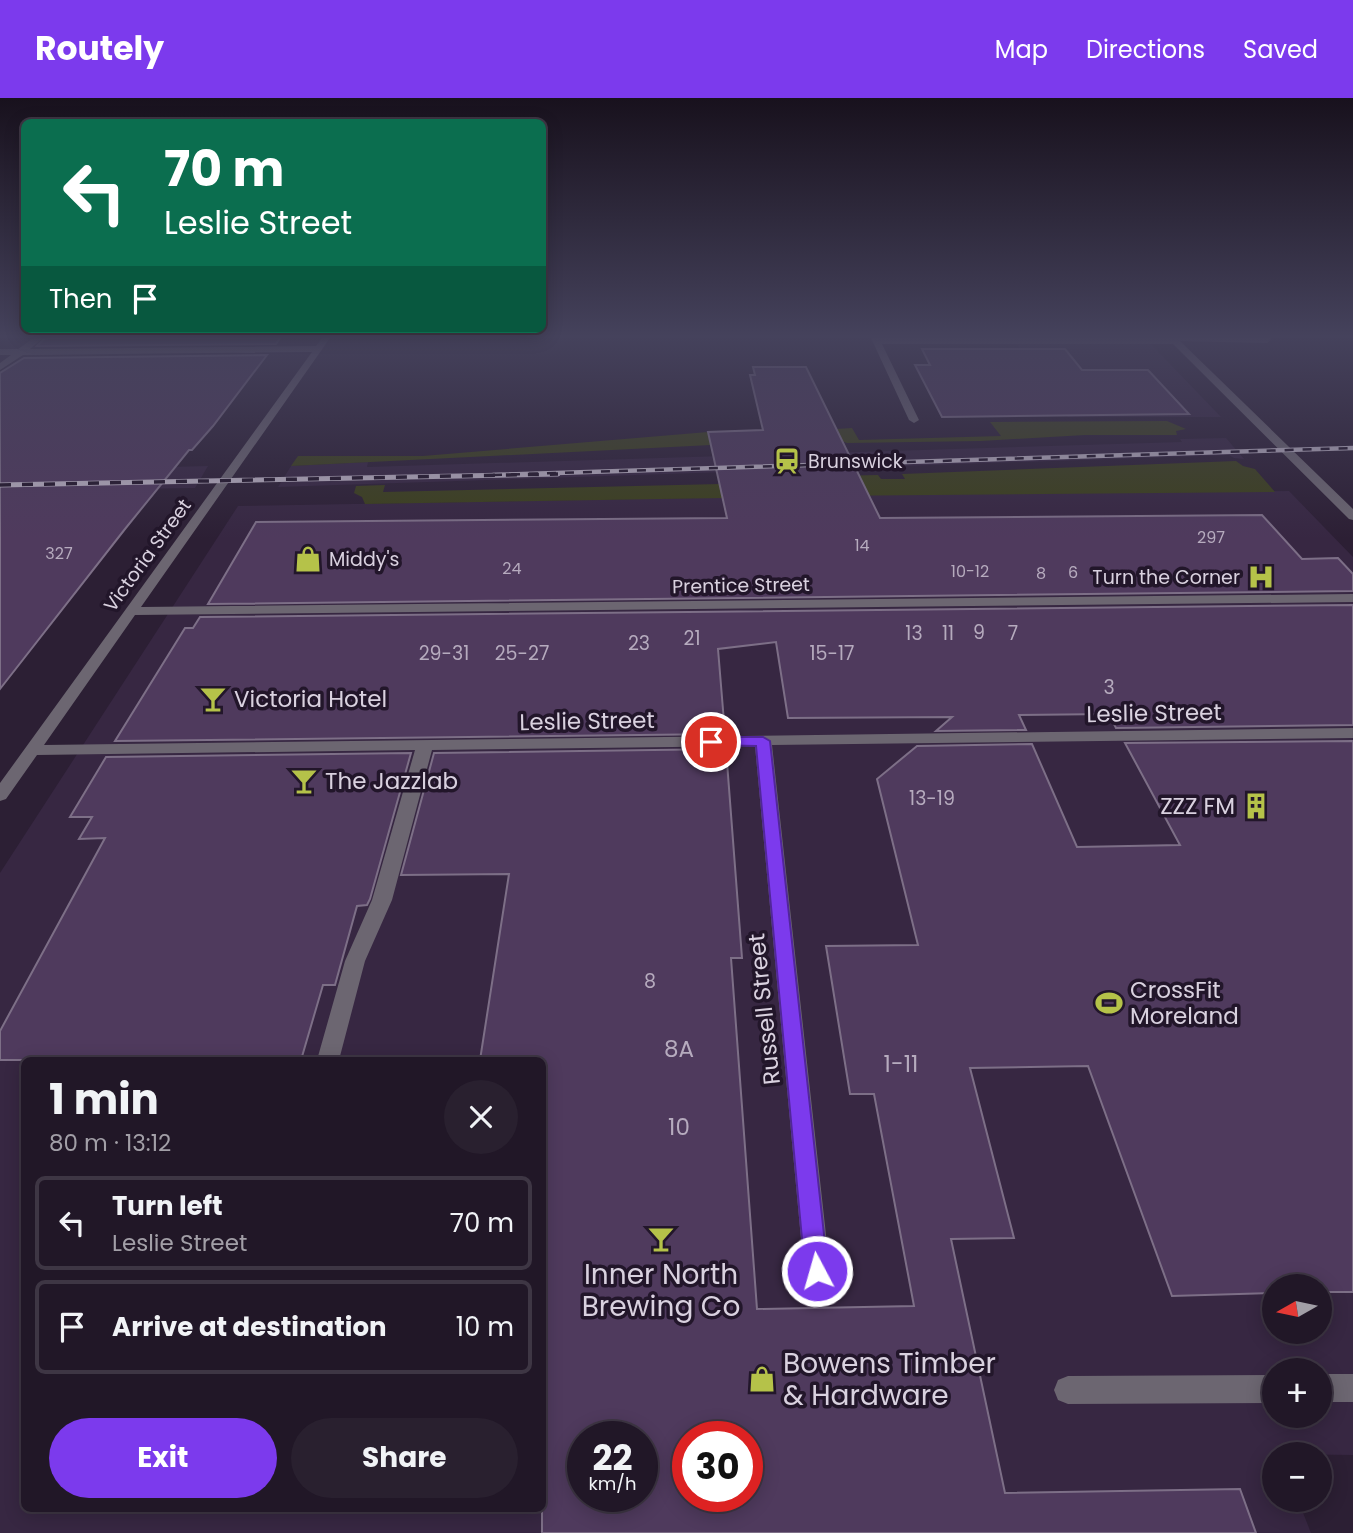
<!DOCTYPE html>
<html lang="en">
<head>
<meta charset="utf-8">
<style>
	body { margin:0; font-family:Poppins,sans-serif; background:#29202f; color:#f1f3f6; height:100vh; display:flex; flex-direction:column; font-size:26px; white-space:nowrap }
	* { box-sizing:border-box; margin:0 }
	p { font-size:23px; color:#a29fa7 }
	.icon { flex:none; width:38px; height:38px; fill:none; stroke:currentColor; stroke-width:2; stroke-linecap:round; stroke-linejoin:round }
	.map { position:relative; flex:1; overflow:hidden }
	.side { position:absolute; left:21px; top:959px; width:525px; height:455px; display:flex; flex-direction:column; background:#211727; border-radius:10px; box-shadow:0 4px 18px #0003,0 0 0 2px #3e3644 }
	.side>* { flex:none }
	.hud { position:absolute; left:21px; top:21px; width:525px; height:214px; border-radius:10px; box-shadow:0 4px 18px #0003,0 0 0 2px #3e3644; background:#0b6e4f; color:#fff; overflow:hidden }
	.needle { width:46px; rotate:261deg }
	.buttons { position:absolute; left:1262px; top:1176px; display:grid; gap:14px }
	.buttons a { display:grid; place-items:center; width:70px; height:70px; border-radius:50%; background:#211727; box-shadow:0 4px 18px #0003,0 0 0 2px #3e3644; font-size:35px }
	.speed { position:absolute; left:567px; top:1323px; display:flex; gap:14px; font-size:35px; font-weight:700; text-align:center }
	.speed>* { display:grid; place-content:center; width:91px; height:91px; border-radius:50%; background:#211727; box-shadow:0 4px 18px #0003,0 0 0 2px #3e3644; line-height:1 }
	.speed small { font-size:18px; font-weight:400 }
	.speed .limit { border:10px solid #d22; background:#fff; color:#111 }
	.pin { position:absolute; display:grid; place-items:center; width:60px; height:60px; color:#fff; margin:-30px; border:4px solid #fff; border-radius:50%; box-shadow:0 2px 7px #0007 }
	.me { position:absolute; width:77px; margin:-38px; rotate:354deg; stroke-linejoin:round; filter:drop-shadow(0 0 5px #0008) }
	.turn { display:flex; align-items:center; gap:24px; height:147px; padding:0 28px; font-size:32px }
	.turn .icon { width:91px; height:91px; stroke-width:2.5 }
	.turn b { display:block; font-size:49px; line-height:60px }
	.then { display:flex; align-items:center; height:66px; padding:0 28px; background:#0003; gap:14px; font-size:26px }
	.round { display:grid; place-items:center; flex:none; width:74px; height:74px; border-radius:37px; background:#29202f }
	.headline { display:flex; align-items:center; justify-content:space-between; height:119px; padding:0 28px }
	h1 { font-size:42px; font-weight:700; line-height:52px }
	.cta { display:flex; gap:14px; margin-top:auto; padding:14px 28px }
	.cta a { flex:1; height:80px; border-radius:42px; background:#7c3aed; color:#fff; font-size:28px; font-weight:700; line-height:80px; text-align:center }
	.cta a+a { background:#29202f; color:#f1f3f6 }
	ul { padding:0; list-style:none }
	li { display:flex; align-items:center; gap:21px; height:94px; margin:0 14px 10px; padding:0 14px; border:4px solid #3e3644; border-radius:10px }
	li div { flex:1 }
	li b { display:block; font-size:26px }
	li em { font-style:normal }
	header { display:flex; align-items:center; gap:42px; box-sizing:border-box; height:98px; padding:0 35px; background:#7c3aed; color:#fff }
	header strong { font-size:33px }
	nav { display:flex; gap:38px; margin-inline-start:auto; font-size:24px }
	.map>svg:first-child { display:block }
	.built { fill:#372742; fill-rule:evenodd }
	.green { fill:#3c401b }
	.building { fill:#4f3a5d; stroke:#7d6f87; stroke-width:2; fill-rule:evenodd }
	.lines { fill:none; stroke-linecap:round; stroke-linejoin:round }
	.minor { fill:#6c6671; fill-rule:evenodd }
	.rail-far1-casing { stroke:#bdb4c4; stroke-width:4.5 }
	.rail-casing { stroke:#bdb4c4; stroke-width:5 }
	.rail-far1 { stroke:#22162a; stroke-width:2.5; stroke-dasharray:9; stroke-linecap:butt }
	.rail { stroke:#22162a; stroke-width:3.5; stroke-dasharray:11; stroke-linecap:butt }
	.route { fill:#7c3aed; stroke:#51269a; stroke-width:2 }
	.labels { text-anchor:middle; stroke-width:7; stroke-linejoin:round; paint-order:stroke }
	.far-number-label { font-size:16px; fill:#b6abbe }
	.far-poi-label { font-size:19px; fill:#d9d1df; stroke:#22162a; text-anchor:start }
	.far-street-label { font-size:19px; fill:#d9d1df; stroke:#22162a }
	.number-label { font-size:19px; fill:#b6abbe }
	.poi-label { font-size:23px; fill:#d9d1df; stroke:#22162a; text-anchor:start }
	.street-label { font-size:23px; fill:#d9d1df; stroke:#22162a }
	.near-number-label { font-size:23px; fill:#b6abbe }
	.near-poi-label { font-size:28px; fill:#d9d1df; stroke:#22162a }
</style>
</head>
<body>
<header>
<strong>Routely</strong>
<nav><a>Map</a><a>Directions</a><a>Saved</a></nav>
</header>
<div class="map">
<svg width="1353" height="1435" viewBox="0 0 1353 1435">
	<rect width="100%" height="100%" fill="#2c1f34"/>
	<path class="built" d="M1012 240H1145L1221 319H1068Z
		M1226 340 1244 361 1234 360 1229 357 278 389 291 368 368 364 367 369 1182 344 1180 341Z
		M208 368 195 390 0 393V373Z
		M1289 393 1353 459V1357L1274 1356V1402H1298L1311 1435H0V775L238 408 929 396ZM24 962H542V1410H24ZM1274 1188H1320V1234H1274ZM1274 1272H1320V1318H1274ZM583 1339H642V1398H583ZM688 1339H747V1398H688Z"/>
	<path class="green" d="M1167 323 1186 331 1176 333 1177 337H1085L981 343 847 345 842 343 836 331 852 330 859 342 1001 338 990 324Z
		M708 334 711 347 291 368 298 358H423Z
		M1236 363 1243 368 1255 371 1275 394 817 398 834 378 878 377 881 381H905L902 376Z
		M720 386 724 400 365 406 362 399 354 395 356 388 385 387 383 394Z"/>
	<path class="building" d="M45 240H280L276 246 37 248Z
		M922 251H1065L1082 272H1148L1189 316 942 319 915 267H930Z
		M267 257 213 328 192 352H189L125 431 0 591V275L24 260Z
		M753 269H806L880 420 1262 417 1302 461 1338 460 1353 476V493L208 506 256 424 727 420 708 334 763 332 750 277H755Z
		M1353 507V627L1116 630 1109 616 1019 617 1026 632 936 633 952 619 788 620 776 544 718 551 725 636 115 643 185 530H193L200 519Z
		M1353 643V1194H1320V1188H1274V1195L1172 1198 1088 968 970 970 1014 1140 951 1141 1005 1395 1240 1391 1256 1435H542V962H480L509 776 401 777 434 655 726 651 742 860H731L757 1211 914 1208 874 996H850L826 848 918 847 877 681 917 648 1032 646 1077 749 1180 747 1125 645ZM583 1339H642V1398H583ZM688 1339H747V1398H688Z
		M411 655 370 801 367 807 357 808 335 887H323L301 962H0V933L105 740 79 741 92 719H70L106 659Z"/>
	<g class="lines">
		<path class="minor" d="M34 240H43L30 251 316 248 322 240H330L141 509 1353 496V504L135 517 44 647 1353 630V640L772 647 830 1173 826 1182 817 1186 808 1182 804 1173 755 648 432 652 392 802 365 863 339 962H317L345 863 372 802 415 652 37 657 6 701 0 703V685L312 254 23 257 0 272V265L11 257H0V251H18Z
			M871 240H1270L1271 242 1267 245 1180 243 1353 411V422L1349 421 1173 246H882L919 322 914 325 909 322Z
			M1320 1276H1353V1304H1320Z
			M1274 1277V1305L1068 1306 1058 1302 1054 1292 1058 1282 1068 1278Z"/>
		<g class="rail-far1-casing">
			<path id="rail-far1" d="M493 377 1353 350"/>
		</g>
		<g class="rail-casing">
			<path id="rail" d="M0 387 558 376"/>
		</g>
		<use href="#rail-far1" class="rail-far1"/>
		<use href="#rail" class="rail"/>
	</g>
	<linearGradient id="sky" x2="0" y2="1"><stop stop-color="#18111d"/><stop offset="0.54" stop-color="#45425c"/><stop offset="1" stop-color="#45425c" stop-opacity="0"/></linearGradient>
	<rect width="1353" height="441" fill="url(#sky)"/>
	<path class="route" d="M711 639H763L770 643 828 1173 825 1181 817 1184 808 1181 805 1173 756 648 706 647 704 644Z"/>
	<defs>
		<g id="station-bare" transform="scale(2.1)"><path d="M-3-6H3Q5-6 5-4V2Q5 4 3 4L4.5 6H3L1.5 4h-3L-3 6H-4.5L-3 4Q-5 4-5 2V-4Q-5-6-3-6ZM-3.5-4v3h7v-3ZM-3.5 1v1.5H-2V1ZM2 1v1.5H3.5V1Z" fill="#b5c249" stroke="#22162a" stroke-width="2.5" paint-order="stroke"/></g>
		<g id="shop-bare" transform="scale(2.1)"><path d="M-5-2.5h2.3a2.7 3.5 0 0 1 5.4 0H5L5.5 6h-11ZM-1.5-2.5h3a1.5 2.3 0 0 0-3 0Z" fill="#b5c249" stroke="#22162a" stroke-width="2.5" paint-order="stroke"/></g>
		<g id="hospital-bare" transform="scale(2.1)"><path d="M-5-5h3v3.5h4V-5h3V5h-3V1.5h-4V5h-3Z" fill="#b5c249" stroke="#22162a" stroke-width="2.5" paint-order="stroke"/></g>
		<g id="bar-bare" transform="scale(2.1)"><path d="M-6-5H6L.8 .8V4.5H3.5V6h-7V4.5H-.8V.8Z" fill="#b5c249" stroke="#22162a" stroke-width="2.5" paint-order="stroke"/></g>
		<g id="building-bare" transform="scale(2.1)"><path d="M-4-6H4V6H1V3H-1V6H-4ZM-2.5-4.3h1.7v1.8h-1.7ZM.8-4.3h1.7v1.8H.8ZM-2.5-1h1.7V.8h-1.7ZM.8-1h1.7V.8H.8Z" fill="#b5c249" stroke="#22162a" stroke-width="2.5" paint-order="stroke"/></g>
		<g id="stadium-bare" transform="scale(2.1)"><path d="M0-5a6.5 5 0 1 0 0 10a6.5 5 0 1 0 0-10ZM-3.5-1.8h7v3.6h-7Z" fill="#b5c249" stroke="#22162a" stroke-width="2.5" paint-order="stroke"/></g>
	</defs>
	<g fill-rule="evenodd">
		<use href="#station-bare" x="787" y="363"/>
		<use href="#shop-bare" x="308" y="461"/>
		<use href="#hospital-bare" x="1261" y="479"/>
		<use href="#bar-bare" x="213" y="601"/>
		<use href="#bar-bare" x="304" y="683"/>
		<use href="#building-bare" x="1256" y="708"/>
		<use href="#stadium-bare" x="1109" y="905"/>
		<use href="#bar-bare" x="661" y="1141"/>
		<use href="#shop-bare" x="762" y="1281"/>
	</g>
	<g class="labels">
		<g class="far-number-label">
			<text x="1211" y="445">297</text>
			<text x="862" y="453">14</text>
			<text x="59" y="461">327</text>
			<text x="512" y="476">24</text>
			<text x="970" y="479">10-12</text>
			<text x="1073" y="480">6</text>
			<text x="1041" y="481">8</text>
		</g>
		<g class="far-poi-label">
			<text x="808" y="370">Brunswick</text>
			<text x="329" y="468">Middy's</text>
			<text x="1240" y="486" text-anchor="end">Turn the Corner</text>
		</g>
		<g class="far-street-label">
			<text transform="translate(147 457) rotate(-54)" y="7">Victoria Street</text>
			<text transform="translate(741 487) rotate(-1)" y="7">Prentice Street</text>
		</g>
		<g class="number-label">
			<text x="979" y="541">9</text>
			<text x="914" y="542">13</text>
			<text x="948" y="542">11</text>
			<text x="1013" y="542">7</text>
			<text x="692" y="547">21</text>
			<text x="639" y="552">23</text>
			<text x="444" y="562">29-31</text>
			<text x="522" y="562">25-27</text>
			<text x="832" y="562">15-17</text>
			<text x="1109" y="596">3</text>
			<text x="932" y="707">13-19</text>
			<text x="650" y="890">8</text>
		</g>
		<g class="poi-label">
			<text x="234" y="609">Victoria Hotel</text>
			<text x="325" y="691">The Jazzlab</text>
			<text x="1235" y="716" text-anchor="end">ZZZ FM</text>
			<text x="1130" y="900">CrossFit<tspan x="1130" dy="26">Moreland</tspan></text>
		</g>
		<g class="street-label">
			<text transform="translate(1154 615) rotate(-1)" y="8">Leslie Street</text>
			<text transform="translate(587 623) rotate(-1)" y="8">Leslie Street</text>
			<text transform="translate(764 911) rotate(-96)" y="8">Russell Street</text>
		</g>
		<g class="near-number-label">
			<text x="679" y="959">8A</text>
			<text x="901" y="974">1-11</text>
			<text x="679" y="1037">10</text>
		</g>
		<g class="near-poi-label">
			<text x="661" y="1186">Inner North<tspan x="661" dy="32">Brewing Co</tspan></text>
			<text x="783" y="1275" text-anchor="start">Bowens Timber<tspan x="783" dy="32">&amp; Hardware</tspan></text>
		</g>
	</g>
</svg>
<div class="buttons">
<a><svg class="needle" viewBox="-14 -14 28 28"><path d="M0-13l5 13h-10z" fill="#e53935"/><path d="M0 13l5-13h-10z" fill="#a29fa7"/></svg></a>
<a>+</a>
<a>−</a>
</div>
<div class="speed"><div>22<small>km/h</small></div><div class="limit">30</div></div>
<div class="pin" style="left:711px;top:644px;background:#d93025"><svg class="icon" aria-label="arrive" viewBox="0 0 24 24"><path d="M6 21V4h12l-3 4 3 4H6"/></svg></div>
<svg class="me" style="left:817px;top:1173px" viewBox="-20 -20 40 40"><circle r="17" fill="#7c3aed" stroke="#fff" stroke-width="3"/><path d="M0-11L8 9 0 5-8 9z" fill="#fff"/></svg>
<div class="hud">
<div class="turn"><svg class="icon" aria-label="left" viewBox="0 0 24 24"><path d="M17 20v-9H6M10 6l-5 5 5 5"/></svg><div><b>70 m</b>Leslie Street</div></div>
<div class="then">Then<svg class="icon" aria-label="arrive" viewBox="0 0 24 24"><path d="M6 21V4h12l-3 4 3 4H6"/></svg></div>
</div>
<section class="side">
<div class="headline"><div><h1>1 min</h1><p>80 m · 13:12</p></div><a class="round"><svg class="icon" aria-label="close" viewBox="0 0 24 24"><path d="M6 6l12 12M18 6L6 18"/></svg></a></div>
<ul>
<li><svg class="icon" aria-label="left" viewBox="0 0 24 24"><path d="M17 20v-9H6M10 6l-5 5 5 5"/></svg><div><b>Turn left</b><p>Leslie Street</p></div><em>70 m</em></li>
<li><svg class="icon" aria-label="arrive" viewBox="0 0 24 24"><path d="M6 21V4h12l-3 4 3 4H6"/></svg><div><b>Arrive at destination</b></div><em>10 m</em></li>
</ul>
<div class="cta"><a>Exit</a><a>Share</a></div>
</section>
</div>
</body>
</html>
